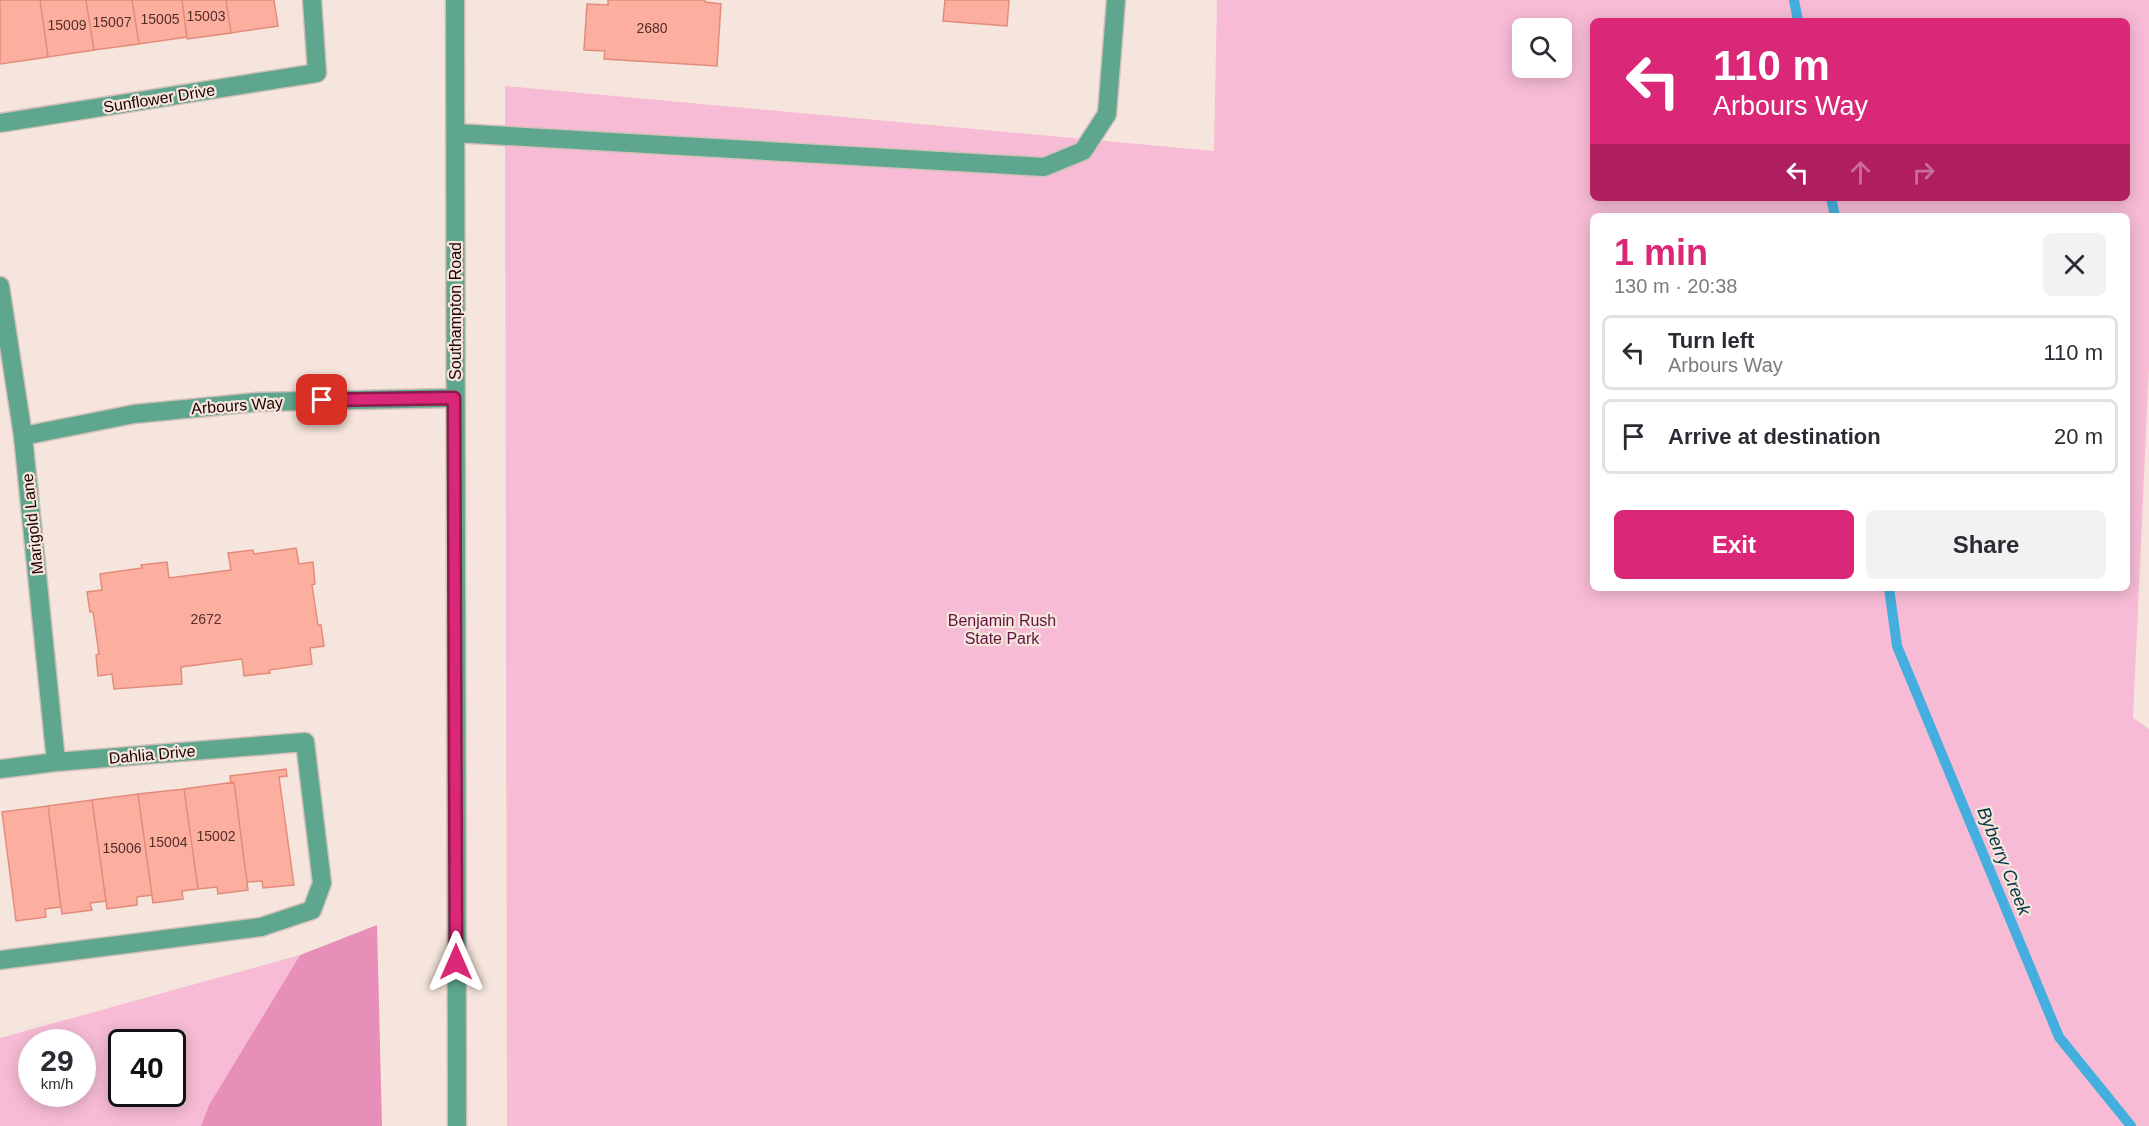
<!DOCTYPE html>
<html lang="en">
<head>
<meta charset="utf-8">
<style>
	body { margin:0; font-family:Arial,sans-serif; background:#f2f2f3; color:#2b2b33; height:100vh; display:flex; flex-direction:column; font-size:22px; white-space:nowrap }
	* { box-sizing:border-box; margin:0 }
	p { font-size:20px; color:#7c7c81 }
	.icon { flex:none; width:33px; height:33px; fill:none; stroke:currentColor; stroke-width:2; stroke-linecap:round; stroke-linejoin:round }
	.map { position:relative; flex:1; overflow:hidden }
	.side { position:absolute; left:1590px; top:213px; width:540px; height:378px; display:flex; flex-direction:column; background:#fff; border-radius:9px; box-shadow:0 3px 15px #0003 }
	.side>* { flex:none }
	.top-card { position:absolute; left:1590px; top:18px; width:540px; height:183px; border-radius:9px; box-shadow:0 3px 15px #0003; background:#db2777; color:#fff; overflow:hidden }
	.buttons { position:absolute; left:1512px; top:18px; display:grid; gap:12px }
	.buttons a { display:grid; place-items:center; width:60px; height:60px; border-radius:9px; background:#fff; box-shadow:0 3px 15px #0003; font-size:30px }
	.speed { position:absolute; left:18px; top:1029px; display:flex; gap:12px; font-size:30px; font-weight:700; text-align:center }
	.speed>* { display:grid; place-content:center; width:78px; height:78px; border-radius:50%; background:#fff; box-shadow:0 3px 15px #0003; line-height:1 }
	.speed small { font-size:15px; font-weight:400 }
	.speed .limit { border:3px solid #111; border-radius:9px; background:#fff; color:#111 }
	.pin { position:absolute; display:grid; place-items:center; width:51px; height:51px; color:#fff; margin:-26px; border-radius:12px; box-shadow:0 3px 9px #0006 }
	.me { position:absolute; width:66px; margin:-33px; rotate:0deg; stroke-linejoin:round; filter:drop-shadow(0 0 4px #0008) }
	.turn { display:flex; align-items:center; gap:21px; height:126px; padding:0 24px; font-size:27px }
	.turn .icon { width:78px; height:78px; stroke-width:2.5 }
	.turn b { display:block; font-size:42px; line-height:51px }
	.lanes { display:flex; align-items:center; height:57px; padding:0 24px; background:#0003; justify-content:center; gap:30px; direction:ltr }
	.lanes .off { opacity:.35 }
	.round { display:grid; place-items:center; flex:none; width:63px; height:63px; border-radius:9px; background:#f2f2f3 }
	.summary { display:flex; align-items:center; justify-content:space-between; height:102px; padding:0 24px }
	h1 { font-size:36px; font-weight:700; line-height:45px; color:#db2777 }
	.cta { display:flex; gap:12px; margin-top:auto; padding:12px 24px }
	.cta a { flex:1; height:69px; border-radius:9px; background:#db2777; color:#fff; font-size:24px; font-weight:700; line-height:69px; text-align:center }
	.cta a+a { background:#f2f2f3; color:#2b2b33 }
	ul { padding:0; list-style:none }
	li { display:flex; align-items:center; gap:18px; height:75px; margin:0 12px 9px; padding:0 12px; border:3px solid #e1e1e2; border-radius:9px }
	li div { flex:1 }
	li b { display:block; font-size:22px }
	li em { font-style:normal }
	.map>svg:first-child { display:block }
	.green { fill:#f7bbd5; fill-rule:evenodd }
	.forest { fill:#e78fb8 }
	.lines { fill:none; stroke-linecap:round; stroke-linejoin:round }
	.stream { stroke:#44afde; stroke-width:10 }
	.building { fill:#fcae9f; stroke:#e38c7c; stroke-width:1.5 }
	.minor-casing { stroke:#d3c1b9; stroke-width:21 }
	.minor { stroke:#5fa68f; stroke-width:18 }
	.route-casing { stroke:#8e194d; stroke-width:15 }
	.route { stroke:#db2777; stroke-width:10 }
	.labels { text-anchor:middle; stroke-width:4.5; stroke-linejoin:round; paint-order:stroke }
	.number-label { font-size:14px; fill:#542e28 }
	.street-label { font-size:16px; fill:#1c0300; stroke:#f6e5dc }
	.park-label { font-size:16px; fill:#621440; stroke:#f6e5dc }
	.water-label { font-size:18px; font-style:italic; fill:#033447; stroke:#f6e5dc }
</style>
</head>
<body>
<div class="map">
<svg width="2149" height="1126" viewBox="0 0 2149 1126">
	<rect width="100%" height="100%" fill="#f6e5dc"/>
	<path class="green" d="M1217 0H2149V367L2133 718 2149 729V1126H507L505 86 1214 151ZM1593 21H2127V198H1593ZM1522 28H1562V68H1522ZM1593 216H2127V588H1593Z
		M300 955 209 1105 201 1126H0V1038ZM32 1042H82V1094H32ZM122 1042H172V1094H122Z"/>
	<path class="forest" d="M377 925 382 1126H201L209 1105 300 955Z"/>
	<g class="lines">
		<path class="stream" d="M1794 0 1798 21
			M1831 198 1835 216
			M1889 588 1897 646 2059 1037 2131 1126"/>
	</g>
	<path class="building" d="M0 0H40L48 57 0 64Z
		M40 0H86L94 50 48 57Z
		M86 0H132L139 44 94 50Z
		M132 0H182L187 37 139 44Z
		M182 0H226L231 33 187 39Z
		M226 0H274L278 26 231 33Z
		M608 0H705V2L721 4 717 66 604 59 605 51 584 50 587 4 608 5Z
		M945 0H1009L1007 26 943 21Z
		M296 548 299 564 313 562 315 584 312 585 318 625H321L324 646 310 648 312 664 269 670 270 673 244 676 242 659 181 667 182 684 114 689 112 674 98 676 96 655 99 654 93 612H90L87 592 102 590 100 574 142 568 141 565 167 562 169 578 231 570 228 553 253 550 254 554Z
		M286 769 287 776 279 777 294 885 263 888 262 881 247 882 234 782 231 783 230 776Z
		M234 782 248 890 218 894 217 887 198 889 184 789Z
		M184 789 198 889 182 891 183 899 153 903 138 794Z
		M138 794 152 895 137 897V905L107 909 92 800Z
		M92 800 106 901 90 903 92 910 62 914 48 806Z
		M48 806 61 907 45 909 46 917 16 921 2 812Z"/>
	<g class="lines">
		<g class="minor-casing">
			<path id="minor" d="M455 0 457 1126
				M0 123 317 73 312 0
				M456 133 1044 167 1083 151 1107 114 1116 0
				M0 286 23 436 56 762
				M23 436 134 414 257 402 454 398
				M0 769 56 762 305 742 322 883 312 910 261 927 0 960"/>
		</g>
		<use href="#minor" class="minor"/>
	</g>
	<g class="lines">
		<g class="route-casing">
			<path id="route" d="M322 400 454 398 456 962"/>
		</g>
		<use href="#route" class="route"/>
	</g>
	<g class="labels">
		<g class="number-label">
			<text x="206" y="21">15003</text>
			<text x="160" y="24">15005</text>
			<text x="112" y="27">15007</text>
			<text x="67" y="30">15009</text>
			<text x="652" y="33">2680</text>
			<text x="206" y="624">2672</text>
			<text x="216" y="841">15002</text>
			<text x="168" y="847">15004</text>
			<text x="122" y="853">15006</text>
		</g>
		<g class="street-label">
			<text transform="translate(159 98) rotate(-9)" y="6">Sunflower Drive</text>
			<text transform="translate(455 311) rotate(-90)" y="6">Southampton Road</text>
			<text transform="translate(237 405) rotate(-4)" y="6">Arbours Way</text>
			<text transform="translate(32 524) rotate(-96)" y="6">Marigold Lane</text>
			<text transform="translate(152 754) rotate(-5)" y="6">Dahlia Drive</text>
		</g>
		<g class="park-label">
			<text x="1002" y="626">Benjamin Rush<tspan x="1002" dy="18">State Park</tspan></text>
		</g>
		<g class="water-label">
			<text transform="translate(2004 861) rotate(68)" y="6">Byberry Creek</text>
		</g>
	</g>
</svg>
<div class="buttons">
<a><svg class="icon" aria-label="search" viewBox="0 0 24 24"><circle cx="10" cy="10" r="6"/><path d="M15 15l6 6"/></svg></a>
</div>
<div class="speed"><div>29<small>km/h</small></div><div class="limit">40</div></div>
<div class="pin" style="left:322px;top:400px;background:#d93025"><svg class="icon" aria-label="arrive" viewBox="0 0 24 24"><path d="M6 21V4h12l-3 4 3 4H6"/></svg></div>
<svg class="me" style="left:456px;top:962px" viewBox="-20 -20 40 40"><path d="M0-17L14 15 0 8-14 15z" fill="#db2777" stroke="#fff" stroke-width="4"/></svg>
<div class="top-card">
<div class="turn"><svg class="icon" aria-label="left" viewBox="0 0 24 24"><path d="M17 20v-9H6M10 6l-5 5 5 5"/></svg><div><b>110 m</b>Arbours Way</div></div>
<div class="lanes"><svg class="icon" aria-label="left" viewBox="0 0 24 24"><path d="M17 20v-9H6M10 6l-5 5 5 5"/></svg><svg class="icon off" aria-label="ahead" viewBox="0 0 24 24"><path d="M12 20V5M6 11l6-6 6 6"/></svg><svg class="icon off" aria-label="right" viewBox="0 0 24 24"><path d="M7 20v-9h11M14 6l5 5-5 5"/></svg></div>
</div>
<section class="side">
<div class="summary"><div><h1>1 min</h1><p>130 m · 20:38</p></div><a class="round"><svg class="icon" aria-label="close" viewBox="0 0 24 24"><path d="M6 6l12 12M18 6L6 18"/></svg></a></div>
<ul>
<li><svg class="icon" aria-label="left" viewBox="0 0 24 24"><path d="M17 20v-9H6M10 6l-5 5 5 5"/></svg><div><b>Turn left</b><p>Arbours Way</p></div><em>110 m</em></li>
<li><svg class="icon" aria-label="arrive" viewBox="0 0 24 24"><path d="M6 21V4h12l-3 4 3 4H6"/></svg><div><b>Arrive at destination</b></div><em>20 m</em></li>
</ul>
<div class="cta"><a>Exit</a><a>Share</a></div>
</section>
</div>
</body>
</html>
